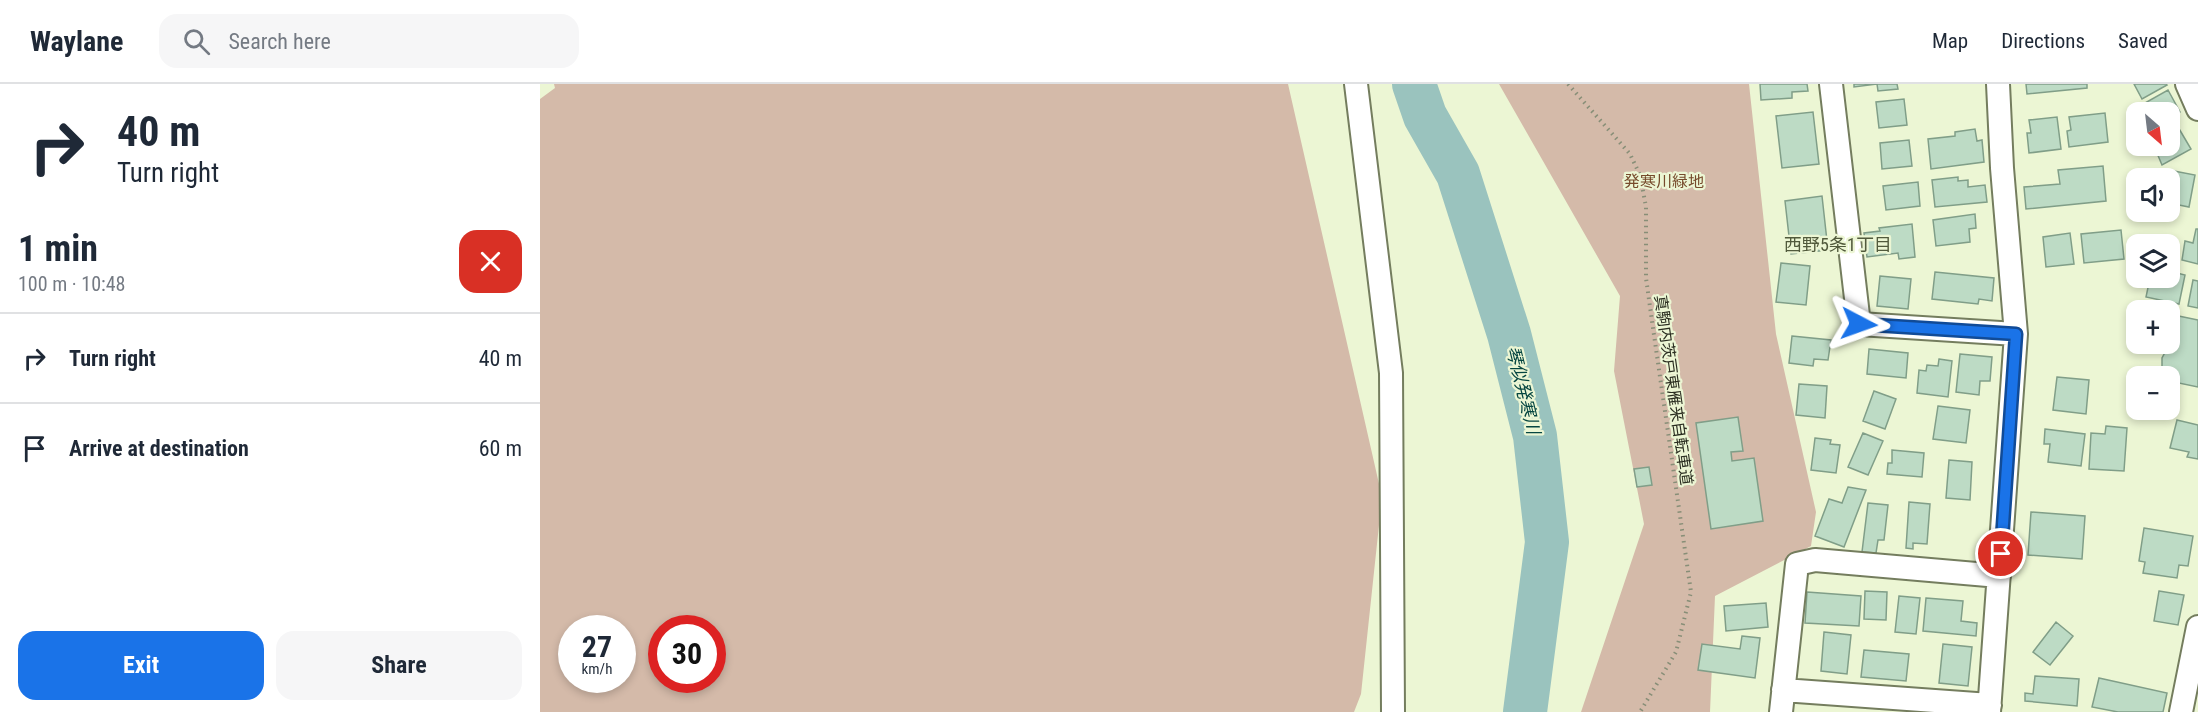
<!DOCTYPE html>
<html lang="en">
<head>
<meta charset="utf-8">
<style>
	body { margin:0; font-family:"Roboto Condensed","Noto Sans JP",sans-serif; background:#f6f6f7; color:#1f2937; height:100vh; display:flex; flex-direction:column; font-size:22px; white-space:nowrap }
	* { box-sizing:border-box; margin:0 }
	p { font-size:20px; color:#747a83 }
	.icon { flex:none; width:33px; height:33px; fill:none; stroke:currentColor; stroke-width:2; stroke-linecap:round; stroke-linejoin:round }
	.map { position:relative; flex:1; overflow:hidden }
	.panel { display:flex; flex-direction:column; background:#fff; width:540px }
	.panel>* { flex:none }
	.banner { background:#fff; color:#1f2937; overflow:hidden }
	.needle { width:39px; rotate:152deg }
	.fabs { position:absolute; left:1586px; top:18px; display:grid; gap:12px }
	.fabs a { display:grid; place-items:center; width:54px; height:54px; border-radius:12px; background:#fff; box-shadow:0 3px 9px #0003; font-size:30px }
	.speed { position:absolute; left:18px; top:531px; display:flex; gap:12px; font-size:30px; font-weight:700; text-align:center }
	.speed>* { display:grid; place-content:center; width:78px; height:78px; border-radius:50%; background:#fff; box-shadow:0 3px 9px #0003; line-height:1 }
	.speed small { font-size:15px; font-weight:400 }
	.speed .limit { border:9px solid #d22; background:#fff; color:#111 }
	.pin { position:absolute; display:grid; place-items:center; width:51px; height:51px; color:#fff; margin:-26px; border:3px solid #fff; border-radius:50%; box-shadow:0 2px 6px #0007 }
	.me { position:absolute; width:66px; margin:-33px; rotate:94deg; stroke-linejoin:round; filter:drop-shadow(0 0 4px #0008) }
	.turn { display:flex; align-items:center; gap:21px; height:126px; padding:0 18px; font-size:27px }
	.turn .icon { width:78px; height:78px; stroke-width:2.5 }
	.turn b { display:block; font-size:42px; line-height:51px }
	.round { display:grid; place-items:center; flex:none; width:63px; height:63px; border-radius:18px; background:#f6f6f7 }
	.overview { display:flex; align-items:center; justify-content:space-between; height:102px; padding:0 18px }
	h1 { font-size:36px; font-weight:700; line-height:45px }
	.action { display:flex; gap:12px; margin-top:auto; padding:12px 18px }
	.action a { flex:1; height:69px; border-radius:18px; background:#1a73e8; color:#fff; font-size:24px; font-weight:700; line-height:69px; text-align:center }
	.action a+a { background:#f6f6f7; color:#1f2937 }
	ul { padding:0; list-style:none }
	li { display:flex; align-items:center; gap:18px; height:90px; padding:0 18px; border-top:2px solid #e0e1e3 }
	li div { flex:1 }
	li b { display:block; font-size:22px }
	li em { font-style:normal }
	header { display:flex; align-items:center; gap:36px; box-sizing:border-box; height:84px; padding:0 30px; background:#fff; border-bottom:2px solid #e0e1e3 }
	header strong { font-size:28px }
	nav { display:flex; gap:33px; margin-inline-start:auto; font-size:21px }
	.search { width:420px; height:54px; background:#f6f6f7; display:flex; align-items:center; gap:15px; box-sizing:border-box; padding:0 21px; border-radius:18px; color:#747a83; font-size:22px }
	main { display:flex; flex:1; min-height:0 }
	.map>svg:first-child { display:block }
	.green { fill:#d4baa9; fill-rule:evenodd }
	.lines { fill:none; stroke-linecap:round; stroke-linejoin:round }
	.river { stroke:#9ac3be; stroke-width:44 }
	.building { fill:#bddbc5; stroke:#809e88; stroke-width:1.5 }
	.minor-casing { stroke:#747d5e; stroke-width:26 }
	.path { stroke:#878e77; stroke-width:4; stroke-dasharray:1.5 4.5; stroke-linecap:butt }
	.minor { stroke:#fff; stroke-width:22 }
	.route-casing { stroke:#114b97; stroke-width:15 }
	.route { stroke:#1a73e8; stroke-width:10 }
	.labels { text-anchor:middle; stroke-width:4.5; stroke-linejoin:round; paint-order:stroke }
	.park-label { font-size:16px; fill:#764a2b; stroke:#ecf6d4 }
	.street-label { font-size:16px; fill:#2a2d20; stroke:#ecf6d4 }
	.neighbourhood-label { font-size:18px; fill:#515a3c; stroke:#ecf6d4 }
	.water-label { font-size:18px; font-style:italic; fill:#064641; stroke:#ecf6d4 }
</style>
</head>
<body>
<header>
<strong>Waylane</strong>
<div class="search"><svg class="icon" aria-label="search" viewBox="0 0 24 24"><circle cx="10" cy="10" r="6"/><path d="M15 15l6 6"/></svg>Search here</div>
<nav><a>Map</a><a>Directions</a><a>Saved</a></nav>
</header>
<main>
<section class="panel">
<div class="banner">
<div class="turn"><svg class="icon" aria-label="right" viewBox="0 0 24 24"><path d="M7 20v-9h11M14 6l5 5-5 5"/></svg><div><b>40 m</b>Turn right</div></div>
</div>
<div class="overview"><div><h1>1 min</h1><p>100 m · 10:48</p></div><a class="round" style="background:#d93025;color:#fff"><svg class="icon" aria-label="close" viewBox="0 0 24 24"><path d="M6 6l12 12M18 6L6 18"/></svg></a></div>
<ul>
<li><svg class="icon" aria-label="right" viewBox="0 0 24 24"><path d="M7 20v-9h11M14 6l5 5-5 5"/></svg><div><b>Turn right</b></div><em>40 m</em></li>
<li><svg class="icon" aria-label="arrive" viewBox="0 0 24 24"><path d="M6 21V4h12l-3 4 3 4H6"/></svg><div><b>Arrive at destination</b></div><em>60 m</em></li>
</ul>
<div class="action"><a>Exit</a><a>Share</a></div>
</section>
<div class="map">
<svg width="1658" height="628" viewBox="0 0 1658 628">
	<rect width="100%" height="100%" fill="#ecf6d4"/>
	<path class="green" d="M14 0H748L842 413 821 610 814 628H0V15L15 4ZM32 544H82V596H32ZM122 544H172V596H122Z
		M959 0H1209L1236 250 1276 428 1271 462 1175 512 1170 628H1041L1104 440 1074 287 1080 212Z"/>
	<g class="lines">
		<path class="river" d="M874 0 885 32 918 90 969 250 995 352 1007 458 985 628"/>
	</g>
	<path class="building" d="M1220 0H1267L1268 7 1252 8V14L1221 16Z
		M1314 0H1357L1358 5 1338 7 1337 0 1314 3Z
		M1486 0H1547V4L1487 10Z
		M1594 0H1626L1627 1 1602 15Z
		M1628 6 1640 28 1629 35V28H1598L1596 24Z
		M1364 15 1367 41 1339 44 1336 18Z
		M1273 28 1279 80 1242 84 1236 32Z
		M1565 29 1568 58 1529 63 1527 47 1531 46 1529 33Z
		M1517 33 1521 65 1489 69 1487 49H1491L1489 36Z
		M1638 43 1651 65 1622 81 1614 62H1629V48Z
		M1435 45 1437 57 1442 56 1444 78 1391 85 1388 55 1415 52V48Z
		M1369 56 1372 82 1342 85 1340 59Z
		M1563 82 1566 117 1486 125 1484 103 1520 100 1518 86Z
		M1634 87 1655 91 1649 123 1629 119V94H1622L1623 92 1633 93Z
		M1418 93V97L1428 96V103L1445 101 1447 118 1395 123 1392 96Z
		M1378 98 1380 122 1346 126 1343 102Z
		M1282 112 1288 166 1251 170 1245 117Z
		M1435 130 1436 144 1429 145 1430 158 1396 162 1393 136Z
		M1372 140 1375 173 1359 175 1358 169 1327 173 1324 149 1340 147 1339 144Z
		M1656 145H1658V180L1642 176 1645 157 1653 159Z
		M1581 146 1584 175 1544 179 1541 150Z
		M1530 149 1534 180 1506 183 1503 153Z
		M1241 179 1270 182 1266 221 1236 218Z
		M1629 187 1645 191 1639 220 1606 213 1610 194H1629Z
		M1395 188 1454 194 1452 217 1439 215 1438 220 1392 215Z
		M1340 192 1371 195 1368 225 1337 222Z
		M1653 196 1658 197V224L1648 222Z
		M1629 230 1658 236V303L1629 297V292H1622V274L1630 259Z
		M1252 252 1291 256 1288 276 1274 275 1273 282 1249 279Z
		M1329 265 1368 269 1366 294 1327 290Z
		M1420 270 1452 273 1450 297H1440L1439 311 1416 308Z
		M1399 275 1412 277 1408 313 1377 309 1379 286 1386 287 1387 281 1398 282Z
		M1517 293 1549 296 1546 330 1513 326Z
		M1259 300 1287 302 1285 334 1256 331Z
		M1334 307 1356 315 1345 345 1323 337Z
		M1398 322 1430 326 1426 359 1393 355Z
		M1198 333 1203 367 1191 368 1192 377 1214 374 1223 437 1171 445 1156 339Z
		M1637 336 1658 341V375L1647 373 1649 368 1630 364Z
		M1566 342 1587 344 1584 387 1549 385 1551 349 1565 350Z
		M1505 345 1545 350 1541 382 1508 378 1510 360H1504Z
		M1323 349 1343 357 1328 391 1308 383Z
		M1275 354 1291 356 1290 360 1300 361 1296 389 1271 386Z
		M1352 366 1384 369 1382 393 1347 390 1348 379H1352Z
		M1409 376 1432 378 1430 416 1406 414Z
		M1109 383 1112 401 1097 403 1094 385Z
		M1308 403 1326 406 1304 463 1275 452 1289 415 1302 419Z
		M1369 418 1390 420 1387 460 1373 459V465L1366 464Z
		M1328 419 1348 421 1344 456H1338L1336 469 1322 468Z
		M1491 428 1545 432 1542 475 1488 471Z
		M1604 444 1653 452 1648 482 1639 481 1637 494 1603 489 1605 478 1599 477Z
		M1325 507 1347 508 1346 536 1324 535Z
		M1619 507 1644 511 1638 541 1614 537Z
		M1267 508 1321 512 1319 542 1265 539Z
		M1359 512 1380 514 1376 550 1355 548Z
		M1386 514 1423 517 1421 537 1437 539 1436 552 1383 547Z
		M1226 519 1228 543 1186 547 1184 522Z
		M1516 538 1533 552 1510 581 1493 568Z
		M1284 548 1311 551 1307 590 1281 587Z
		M1202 552 1220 554 1215 594 1158 586 1162 560 1200 565Z
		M1403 560 1432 563 1428 602 1399 599Z
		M1324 566 1369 570 1366 597 1321 593Z
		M1495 592 1539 595 1537 622 1485 617V609L1493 610Z
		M1559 594 1627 609 1623 628H1578L1552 623Z"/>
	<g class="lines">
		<g class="minor-casing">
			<path id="minor" d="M816 0 851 289 853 628
				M1291 0 1319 240 1476 250
				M1647 0 1658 25
				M1243 606 1450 621
				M1241 628 1257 480 1275 476 1459 492
				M1449 628 1476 250 1462 84 1458 0
				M1641 628 1658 543"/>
		</g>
		<path class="path" d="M1028 0 1090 70 1100 91 1106 123V194L1112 237 1151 508 1136 568 1100 628"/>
		<use href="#minor" class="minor"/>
	</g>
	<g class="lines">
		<g class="route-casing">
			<path id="route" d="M1319 240 1476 250 1461 470"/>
		</g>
		<use href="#route" class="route"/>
	</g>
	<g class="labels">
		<g class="park-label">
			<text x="1124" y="103">発寒川緑地</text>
		</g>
		<g class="street-label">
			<text transform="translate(1134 306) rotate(82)" y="6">真駒内茨戸東雁来自転車道</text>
		</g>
		<g class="neighbourhood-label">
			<text x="1298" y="167">西野5条1丁目</text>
		</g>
		<g class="water-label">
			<text transform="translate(983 306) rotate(76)" y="6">琴似発寒川</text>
		</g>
	</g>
</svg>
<div class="fabs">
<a><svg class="needle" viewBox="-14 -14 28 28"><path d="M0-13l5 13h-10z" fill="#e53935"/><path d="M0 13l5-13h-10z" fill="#747a83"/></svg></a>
<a><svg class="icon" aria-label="sound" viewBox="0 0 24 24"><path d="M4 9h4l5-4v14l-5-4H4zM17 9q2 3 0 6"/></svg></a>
<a><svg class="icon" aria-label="layers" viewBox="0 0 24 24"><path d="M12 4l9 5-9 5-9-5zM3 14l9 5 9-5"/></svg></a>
<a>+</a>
<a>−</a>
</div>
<div class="speed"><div>27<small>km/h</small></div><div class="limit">30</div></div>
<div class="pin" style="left:1461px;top:470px;background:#d93025"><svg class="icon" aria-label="arrive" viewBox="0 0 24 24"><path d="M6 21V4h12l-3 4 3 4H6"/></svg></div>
<svg class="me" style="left:1319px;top:240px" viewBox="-20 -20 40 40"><path d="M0-17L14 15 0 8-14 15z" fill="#1a73e8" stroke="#fff" stroke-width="4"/></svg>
</div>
</main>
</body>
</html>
